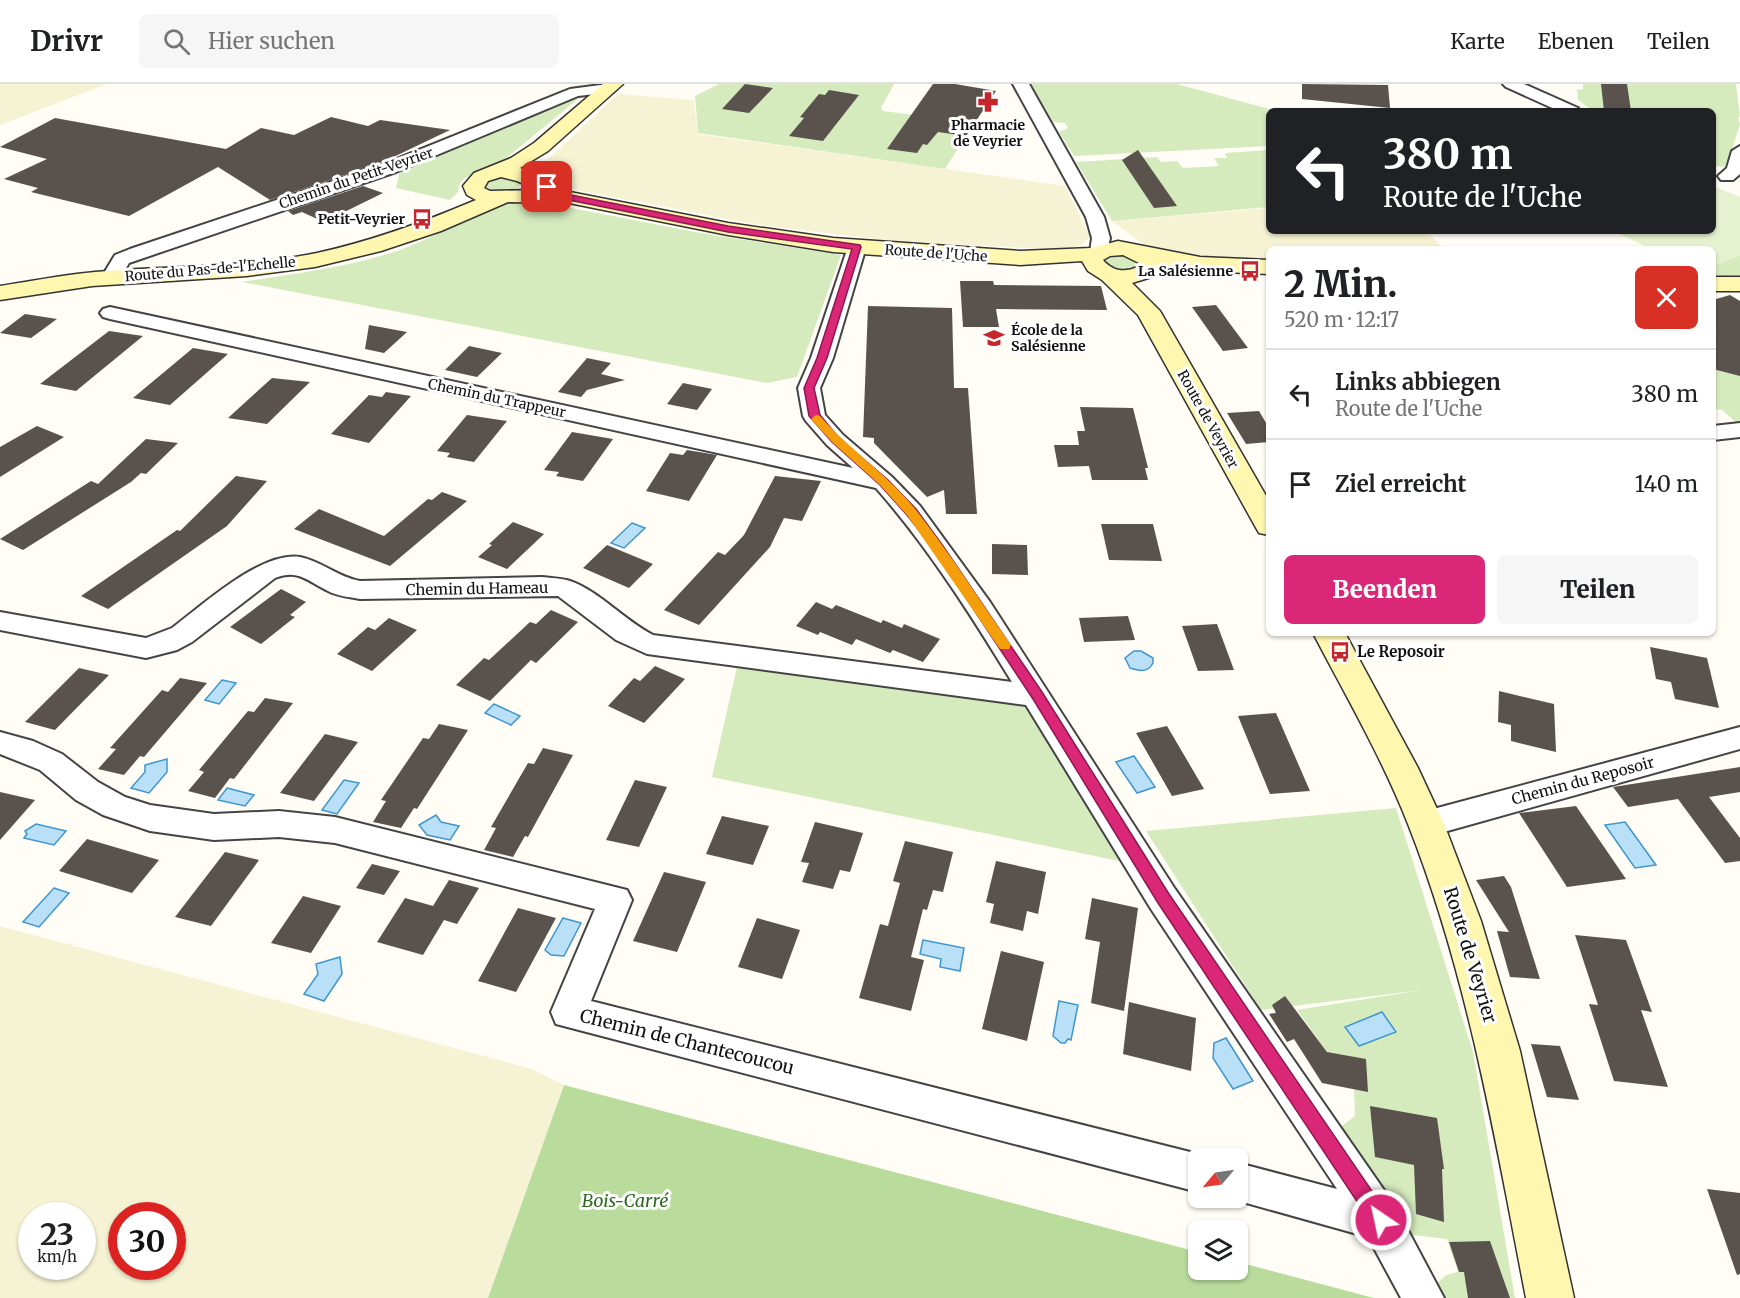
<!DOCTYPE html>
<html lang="de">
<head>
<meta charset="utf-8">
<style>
	body { margin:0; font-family:Merriweather,serif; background:#f6f6f6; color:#202124; height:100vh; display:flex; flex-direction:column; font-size:22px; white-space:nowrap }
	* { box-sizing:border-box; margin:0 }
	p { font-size:20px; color:#757577 }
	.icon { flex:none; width:33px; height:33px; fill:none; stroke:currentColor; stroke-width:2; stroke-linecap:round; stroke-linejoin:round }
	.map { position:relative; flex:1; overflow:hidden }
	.side { position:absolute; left:1266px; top:162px; width:450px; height:390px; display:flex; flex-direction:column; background:#fff; border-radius:9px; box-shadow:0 2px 4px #0004 }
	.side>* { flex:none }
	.top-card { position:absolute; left:1266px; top:24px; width:450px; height:126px; border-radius:9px; box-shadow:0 2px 4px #0004; background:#202124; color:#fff; overflow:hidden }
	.needle { width:39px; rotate:241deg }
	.controls { position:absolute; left:1188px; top:1064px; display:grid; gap:12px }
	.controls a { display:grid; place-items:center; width:60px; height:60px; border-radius:9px; background:#fff; box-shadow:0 2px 4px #0004; font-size:30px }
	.speed { position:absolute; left:18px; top:1118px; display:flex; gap:12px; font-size:30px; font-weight:700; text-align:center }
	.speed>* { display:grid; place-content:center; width:78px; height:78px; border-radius:50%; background:#fff; box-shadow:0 2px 4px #0004; line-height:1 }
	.speed small { font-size:15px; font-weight:400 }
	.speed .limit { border:9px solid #d22; background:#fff; color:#111 }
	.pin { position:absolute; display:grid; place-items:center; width:51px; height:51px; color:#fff; margin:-26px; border-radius:12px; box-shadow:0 3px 9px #0006 }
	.me { position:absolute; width:66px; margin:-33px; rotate:326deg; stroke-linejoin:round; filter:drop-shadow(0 0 4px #0008) }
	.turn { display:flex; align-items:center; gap:21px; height:126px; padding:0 18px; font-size:27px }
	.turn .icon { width:78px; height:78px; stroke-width:2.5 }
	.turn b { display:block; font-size:42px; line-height:51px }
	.round { display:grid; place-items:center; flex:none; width:63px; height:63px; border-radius:9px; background:#f6f6f6 }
	.head { display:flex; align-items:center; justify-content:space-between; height:102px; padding:0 18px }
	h1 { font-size:36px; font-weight:800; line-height:45px }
	.primary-button { display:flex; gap:12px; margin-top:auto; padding:12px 18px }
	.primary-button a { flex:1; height:69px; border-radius:9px; background:#db2777; color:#fff; font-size:24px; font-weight:800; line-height:69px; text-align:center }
	.primary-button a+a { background:#f6f6f6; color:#202124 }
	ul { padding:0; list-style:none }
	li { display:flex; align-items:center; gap:18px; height:90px; padding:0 18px; border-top:2px solid #e0e0e0 }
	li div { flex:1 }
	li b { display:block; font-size:22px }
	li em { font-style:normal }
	header { display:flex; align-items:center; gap:36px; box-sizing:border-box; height:84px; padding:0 30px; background:#fff; border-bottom:2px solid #e0e0e0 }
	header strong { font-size:28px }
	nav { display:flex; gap:33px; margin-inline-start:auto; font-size:21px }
	.search { width:420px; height:54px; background:#f6f6f6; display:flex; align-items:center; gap:15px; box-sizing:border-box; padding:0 21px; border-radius:9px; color:#757577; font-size:22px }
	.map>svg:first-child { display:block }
	.farmland { fill:#f6f3d4; fill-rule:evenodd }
	.green { fill:#d5ebbd }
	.forest { fill:#b9dc9c }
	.pitch { fill:#e6f2cf }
	.water { fill:#b9e0f7; stroke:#3f96cf; stroke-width:1.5 }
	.building { fill:#5a524d }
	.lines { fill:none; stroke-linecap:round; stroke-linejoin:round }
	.street-casing { stroke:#444; stroke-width:4 }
	.secondary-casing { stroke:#333; stroke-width:3 }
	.street { fill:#fff; fill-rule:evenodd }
	.secondary { fill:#fff6b0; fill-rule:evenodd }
	.route { fill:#db2777; stroke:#8e194d; stroke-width:1.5 }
	.slow { fill:#f59e0b }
	.labels { text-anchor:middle; stroke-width:6; stroke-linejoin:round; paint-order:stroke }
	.far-poi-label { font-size:14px; font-weight:bold; fill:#111; stroke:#fff; text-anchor:end }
	.far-street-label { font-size:14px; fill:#111; stroke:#fff }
	.street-label { font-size:15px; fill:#111; stroke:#fff }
	.poi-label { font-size:15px; font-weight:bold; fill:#111; stroke:#fff; text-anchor:start }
	.near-street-label { font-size:18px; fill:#111; stroke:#fff }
	.near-park-label { font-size:18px; font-style:italic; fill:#2f6b1f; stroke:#fff }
</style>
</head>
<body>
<header>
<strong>Drivr</strong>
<div class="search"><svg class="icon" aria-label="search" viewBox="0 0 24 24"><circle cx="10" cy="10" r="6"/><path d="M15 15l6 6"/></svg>Hier suchen</div>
<nav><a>Karte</a><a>Ebenen</a><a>Teilen</a></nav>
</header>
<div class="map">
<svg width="1740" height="1214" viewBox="0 0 1740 1214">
	<rect width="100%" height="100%" fill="#fffdf5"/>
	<path class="farmland" d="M0 0H107L0 41Z
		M618 10 694 16 698 50 1065 102 1090 152 1083 160 1067 166 892 157 759 141 572 105 548 96 542 91 541 85 545 78Z
		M1269 124V147H1426L1444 165H1269V176L1173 172 1144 161 1112 137Z
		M0 842 532 985 564 1001 488 1214H0ZM32 1131H82V1182H32ZM122 1131H172V1182H122Z"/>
	<path class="green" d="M719 0H894L881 24 883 27 954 36 971 44 945 85 698 49 695 12Z
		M1031 0H1177L1277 27H1269V62L1074 72 1059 48 1068 44 1065 39 1053 38Z
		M1583 0H1736L1740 32 1738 34 1740 40 1727 82 1720 83 1713 80V27H1593L1578 16 1577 5 1583 6Z
		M584 10 500 79 465 94 460 99 458 108 450 116 396 104 400 86Z
		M1269 66V123L1112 137 1076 78 1157 73 1161 78 1177 77 1183 84 1219 82 1214 74H1227L1225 69Z
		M497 92 521 96V100C510 111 494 110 482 103L485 96Z
		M514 117 545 119 701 149 841 171 797 293 767 299 242 198C292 190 342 184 391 169 434 155 471 129 514 117Z
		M1121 171 1136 177 1134 183 1124 186 1107 181 1106 175Z
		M1740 171V193L1713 194V182Z
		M1713 221 1740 268V339H1737L1721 325 1713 326Z
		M737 583 1032 623 1134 780 712 693Z
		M1396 724 1473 968 1515 1214H1442L1435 1201 1446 1191 1458 1188 1447 1155 1405 1150 1338 1045 1355 1032 1354 1005 1297 926 1422 906 1261 926 1146 747Z"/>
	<path class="forest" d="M564 1001 1198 1168V1185H1238V1178L1374 1214H488Z"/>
	<path class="pitch" d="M1713 102 1740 113V171L1713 182V165H1651L1613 147H1713Z"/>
	<path class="water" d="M632 439 645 444 624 464 611 459Z
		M1134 567H1141L1153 574V579C1148 589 1139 587 1130 584L1125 574Z
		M222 596 236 599 219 620 205 616Z
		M494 620 520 632 511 641 485 629Z
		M1134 672 1155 703 1137 709 1116 678Z
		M167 675V688L149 709 131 704 145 688V681Z
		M344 696 359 699 337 730 322 726Z
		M227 704 254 711 245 722 218 716Z
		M436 731 441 738 459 742 450 756 427 751 419 741Z
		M1625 738 1656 781 1635 784 1605 741Z
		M36 740 66 747 54 761 24 754 27 750 25 747Z
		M54 804 69 809 39 843 23 838Z
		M563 834 581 839 564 872 551 871 545 866Z
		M923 856 964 864 960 887 940 883 941 875 920 870Z
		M340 873 342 890 324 917 304 910 318 890 316 880Z
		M1059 917 1078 921 1071 956 1068 955 1065 959H1061L1053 952Z
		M1382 928 1396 948 1359 962 1345 943Z
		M1226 954 1253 997 1233 1005 1213 974 1214 959Z"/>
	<path class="building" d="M745 0 773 4 749 29 722 25Z
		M933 0H955L996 7 966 52 938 48 927 61 923 60 917 69 887 65Z
		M1302 0 1388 1 1390 24 1302 15Z
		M1601 0H1627L1631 27H1604Z
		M829 6 859 11 823 57 789 52 804 34 800 33 819 10 825 11Z
		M331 33 368 42 380 36 450 46 383 78 270 116 218 83 129 132 31 108 38 104 4 95 47 75 0 63 55 34 226 65 261 44 294 51Z
		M1138 66 1177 122 1154 124 1122 76Z
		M363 102 383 109 324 138 302 128 293 131 288 127Z
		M960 197H993L994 201 1101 202 1107 226 996 225 999 243H963Z
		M1730 211 1740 217V292L1713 285V216Z
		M1216 221 1248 264 1223 267 1192 223Z
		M868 222 952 224 954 304H968L977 430H946L944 406 927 413 874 359V354L863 353Z
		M25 230 57 235 31 254 0 249Z
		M369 241 407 248 384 269 365 265Z
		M109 247 143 252 76 307 40 300Z
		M469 262 502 269 477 293 445 286Z
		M193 264 228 270 170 321 133 314Z
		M587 274 611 279 601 290 625 296 587 306 581 313 558 308Z
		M272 294 310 298 267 340 228 334Z
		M683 299 712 305 697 326 667 320Z
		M386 308 411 312 369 359 331 350 369 311 382 313Z
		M1080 323 1133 324 1148 384H1145L1148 396H1092L1089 382 1058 383 1054 361H1079L1077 347H1085Z
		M1259 327 1269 344V358L1246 360 1227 329Z
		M467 331 507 337 474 378 447 373 450 369 437 367Z
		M37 342 64 353 0 393V363Z
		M572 348 613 355 583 397 556 392 559 388 544 386Z
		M146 355 178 359 146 390 141 389 131 398 23 466 0 455 91 397 98 400Z
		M687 366 717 371 689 417 646 407 670 369 683 371Z
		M236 392 267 397 227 442 108 525 81 512 177 446 180 447Z
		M775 392 821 397 802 437 784 434 770 463 699 541 664 526 718 468 725 471 744 451Z
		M442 408 467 417 390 482 294 445 319 425 384 452 428 415 432 416Z
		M513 438 544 450 507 485 478 473 492 461 489 460Z
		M1101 440H1153L1162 477 1109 476Z
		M992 460 1027 461 1028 491 992 490Z
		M607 461 653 480 629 504 583 484Z
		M281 505 306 518 290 531 295 533 261 560 230 543Z
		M816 518 832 525 836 521 881 539 883 536 902 544 904 540 940 555 923 578 893 566 890 569 856 555 852 561 820 548 818 551 796 542Z
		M551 526 578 538 536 579 531 576 490 617 456 601 484 574 489 576 530 538 536 540Z
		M1128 532 1135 556 1084 558 1079 534Z
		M389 534 417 546 372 587 337 570 368 543 375 546Z
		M1217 540 1234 586 1198 587 1182 542Z
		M1650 563 1707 574 1719 624 1675 615 1671 598 1656 595Z
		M655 582 685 595 644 639 608 622 634 594 640 597Z
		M79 584 109 591 55 646 25 638Z
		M180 594 207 599 144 673 140 672 124 691 98 685 116 665 110 664 162 606 168 608Z
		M1499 607 1554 620 1556 668 1511 657V641L1498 638Z
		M265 614 293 619 234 695 230 694 215 714 188 707 204 688 199 686 248 627 254 628Z
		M1276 629 1310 707 1270 710 1238 632Z
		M439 640 468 646 417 725 414 724 401 744 373 738 386 717 381 716 423 654 429 655Z
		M1167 642 1204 705 1172 712 1136 649Z
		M325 650 358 658 314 717 280 709Z
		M543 664 573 671 528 753 525 752 513 773 484 766 496 744 491 743 528 679 534 680Z
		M1740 683V708L1709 713 1740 754V777L1725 779 1678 715 1628 723 1613 703Z
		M635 696 667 703 639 763 606 756Z
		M0 708 35 716 0 756Z
		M1576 722 1626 795 1567 803 1519 729Z
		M722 732 769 742 753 781 706 770Z
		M815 738 863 749 850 788 840 786 833 805 802 798 809 779 801 778Z
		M87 755 159 776 132 809 59 787Z
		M905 757 953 768 943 808 933 806 927 826 923 825 911 873 924 876 911 927 859 914 880 840 888 842 900 799 893 797Z
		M225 768 259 776 211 842 175 833Z
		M996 777 1046 788 1038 830 1027 827 1023 847 990 839 994 820 986 818Z
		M372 780 400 787 384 811 356 804Z
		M664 788 706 798 677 868 633 857Z
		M1504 792 1511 803 1540 895 1510 893 1497 847 1509 848 1476 796Z
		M449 796 479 804 457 840 444 836 423 871 377 858 405 814 433 822Z
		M303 812 341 822 311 869 271 859Z
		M1092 814 1138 824 1124 927 1091 919 1100 858 1085 855Z
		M518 824 556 834 516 908 478 897Z
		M757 834 800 846 782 895 738 883Z
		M1575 851 1626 856 1652 928 1641 926 1668 1003 1614 997 1589 920 1598 921Z
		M1001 867 1044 878 1027 957 982 945Z
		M1285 912 1327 968 1366 975 1368 1008 1322 999 1294 955 1287 958 1269 930 1276 929 1272 921Z
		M1129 918 1196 934 1191 987 1123 970Z
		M1531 960 1560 962 1579 1016 1547 1013Z
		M1370 1022 1437 1034 1444 1085H1442L1444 1138 1416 1130 1414 1081 1375 1073Z
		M1707 1105 1740 1109V1190L1737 1191Z
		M1490 1157 1510 1214H1468L1464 1188H1459L1449 1158Z"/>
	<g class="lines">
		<g class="street-casing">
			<path id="street" d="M608 0 613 2 616 5 613 8 578 12 396 88 129 179 118 198H104L101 194 115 171 130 165 384 80 570 5Z
				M1013 0H1029L1104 133 1110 154 1106 172H1092L1090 168 1092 154 1086 133Z
				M1503 0H1524L1578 24 1580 27H1559L1506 3Z
				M1740 62V90L1733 96H1721L1718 92 1727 84 1732 67Z
				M857 157 864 159 866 163 833 274 820 304 825 331 843 351 892 393 920 422 990 518 1175 805 1395 1122 1444 1214H1401L1368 1153 1225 1113H1238V1079L1337 1105 1151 825 1026 621 647 570 616 556 558 512 360 515C349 513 337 512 328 507 307 497 299 485 275 494L192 558 177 566 146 574 0 546V528L146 554 172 544C203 521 261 467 300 473 321 477 338 493 360 497L542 493C551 494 561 494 570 497 599 507 624 536 653 551L1012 598C971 531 928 463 876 404L110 235 103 233 100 229 103 225 110 223 853 384 827 361 806 337 803 332 798 304 811 274 848 163 850 159Z
				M1740 339V353L1713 356V342Z
				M1740 643V665L1426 753 1415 749 1410 740 1415 731 1426 727Z
				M0 648 33 657 62 670 98 698 125 713 150 721 214 730 279 727 335 733 627 806 632 816 591 917 1198 1070 1209 1074H1198V1108L556 940 551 928 595 825 335 759 279 753 214 756 150 747 103 731 76 716 40 686 0 670Z"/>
		</g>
		<g class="secondary-casing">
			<path id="secondary" d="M603 0H623L548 67 520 84 553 98 565 107 728 139 833 154 1020 167 1091 164 1118 157 1200 173 1269 176V190L1200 187 1161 180 1155 192 1132 199 1160 227 1269 417V451L1259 449 1255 442 1138 231 1102 196 1088 187 1082 177 1020 181 833 168 728 151 569 119 508 118 441 147 381 167 315 183 247 192 92 202 0 216V202C31 197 63 191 95 188 168 182 244 184 317 169 372 157 424 138 476 116L467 111 463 102 474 89 511 74 534 59ZM501 93 517 97 538 106 490 107 484 104 488 97ZM1123 171 1139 179 1137 183C1125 189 1112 187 1103 176L1110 172Z
				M1713 193H1740V207H1713Z
				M1313 549H1345L1418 684 1444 740 1481 837 1520 967 1574 1214H1526C1495 1054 1468 892 1408 740 1382 674 1346 612 1313 549Z"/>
		</g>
		<use href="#street" class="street"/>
		<use href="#secondary" class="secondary"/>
	</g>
	<path class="route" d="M544 101H550L571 111 728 142 860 161 861 163 827 274 814 304 820 331 839 354 888 396 916 425 943 462 1042 608 1169 810 1387 1129 1390 1136 1387 1143 1381 1146 1374 1143 1158 819 1033 615 935 467 907 431 880 401 832 358 809 332 804 304 817 274 852 165 728 148 569 116 544 105Z"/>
	<path class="slow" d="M816 331 820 332C850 366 888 391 916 426 949 468 978 514 1009 558L1011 561 1009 565H1000L907 431 880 401 832 358 811 335Z"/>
	<defs>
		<g id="pharmacy-bare" transform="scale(1.62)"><path d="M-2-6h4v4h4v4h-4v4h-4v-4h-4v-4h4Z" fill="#c4262e" stroke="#fff" stroke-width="2.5" paint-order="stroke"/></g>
		<g id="bus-bare" transform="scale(1.62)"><path d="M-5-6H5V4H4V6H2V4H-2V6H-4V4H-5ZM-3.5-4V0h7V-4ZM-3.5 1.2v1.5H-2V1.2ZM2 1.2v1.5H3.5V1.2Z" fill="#c4262e" stroke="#fff" stroke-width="2.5" paint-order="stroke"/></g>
		<g id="school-bare" transform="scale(1.62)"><path d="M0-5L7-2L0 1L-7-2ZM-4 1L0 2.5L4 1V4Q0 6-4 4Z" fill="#c4262e" stroke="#fff" stroke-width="2.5" paint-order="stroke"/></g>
	</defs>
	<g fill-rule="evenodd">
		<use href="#pharmacy-bare" x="988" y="18"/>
		<use href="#bus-bare" x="422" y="135"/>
		<use href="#bus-bare" x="1250" y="187"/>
		<use href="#school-bare" x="994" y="254"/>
		<use href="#bus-bare" x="1340" y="568"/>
	</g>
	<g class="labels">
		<g class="far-poi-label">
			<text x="988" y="46" text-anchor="middle">Pharmacie<tspan x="988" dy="16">de Veyrier</tspan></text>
			<text x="405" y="140">Petit-Veyrier</text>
			<text x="1233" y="192">La Salésienne</text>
			<text x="1011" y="251" text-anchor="start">École de la<tspan x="1011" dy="16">Salésienne</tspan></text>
		</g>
		<g class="far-street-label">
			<text transform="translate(356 94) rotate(-19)" y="5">Chemin du Petit-Veyrier</text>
			<text transform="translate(936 169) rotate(4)" y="5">Route de l'Uche</text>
			<text transform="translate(210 185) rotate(-5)" y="5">Route du Pas-de-l'Echelle</text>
			<text transform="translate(497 314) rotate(12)" y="5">Chemin du Trappeur</text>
			<text transform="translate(1208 335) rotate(61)" y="5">Route de Veyrier</text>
		</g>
		<g class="street-label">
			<text transform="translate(477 505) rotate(-1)" y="5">Chemin du Hameau</text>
			<text transform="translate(1583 697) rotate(-15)" y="5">Chemin du Reposoir</text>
		</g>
		<g class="poi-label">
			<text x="1357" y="573">Le Reposoir</text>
		</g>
		<g class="near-street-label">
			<text transform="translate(1470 871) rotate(73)" y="6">Route de Veyrier</text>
			<text transform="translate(687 958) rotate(14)" y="6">Chemin de Chantecoucou</text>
		</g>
		<g class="near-park-label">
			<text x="625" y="1123">Bois-Carré</text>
		</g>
	</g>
</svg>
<div class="controls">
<a><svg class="needle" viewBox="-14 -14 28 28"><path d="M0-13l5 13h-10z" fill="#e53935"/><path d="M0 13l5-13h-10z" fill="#757577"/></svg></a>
<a><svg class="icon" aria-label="layers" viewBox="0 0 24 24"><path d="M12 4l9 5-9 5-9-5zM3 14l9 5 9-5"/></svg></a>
</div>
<div class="speed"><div>23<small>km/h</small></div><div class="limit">30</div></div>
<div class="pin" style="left:547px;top:103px;background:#d93025"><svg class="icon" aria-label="arrive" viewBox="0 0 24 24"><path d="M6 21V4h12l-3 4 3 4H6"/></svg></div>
<svg class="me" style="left:1381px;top:1136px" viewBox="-20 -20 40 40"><circle r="17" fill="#db2777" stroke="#fff" stroke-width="3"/><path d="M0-11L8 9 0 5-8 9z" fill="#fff"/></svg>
<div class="top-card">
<div class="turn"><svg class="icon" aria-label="left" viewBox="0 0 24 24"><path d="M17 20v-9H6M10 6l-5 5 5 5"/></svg><div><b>380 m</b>Route de l'Uche</div></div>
</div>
<section class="side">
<div class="head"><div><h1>2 Min.</h1><p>520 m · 12:17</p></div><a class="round" style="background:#d93025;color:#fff"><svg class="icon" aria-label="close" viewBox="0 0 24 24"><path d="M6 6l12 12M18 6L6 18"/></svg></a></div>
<ul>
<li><svg class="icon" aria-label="left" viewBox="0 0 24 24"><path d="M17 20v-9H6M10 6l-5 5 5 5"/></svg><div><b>Links abbiegen</b><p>Route de l'Uche</p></div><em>380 m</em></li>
<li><svg class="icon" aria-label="arrive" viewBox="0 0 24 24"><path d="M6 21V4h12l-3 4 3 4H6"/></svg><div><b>Ziel erreicht</b></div><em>140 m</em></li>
</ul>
<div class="primary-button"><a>Beenden</a><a>Teilen</a></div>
</section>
</div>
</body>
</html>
